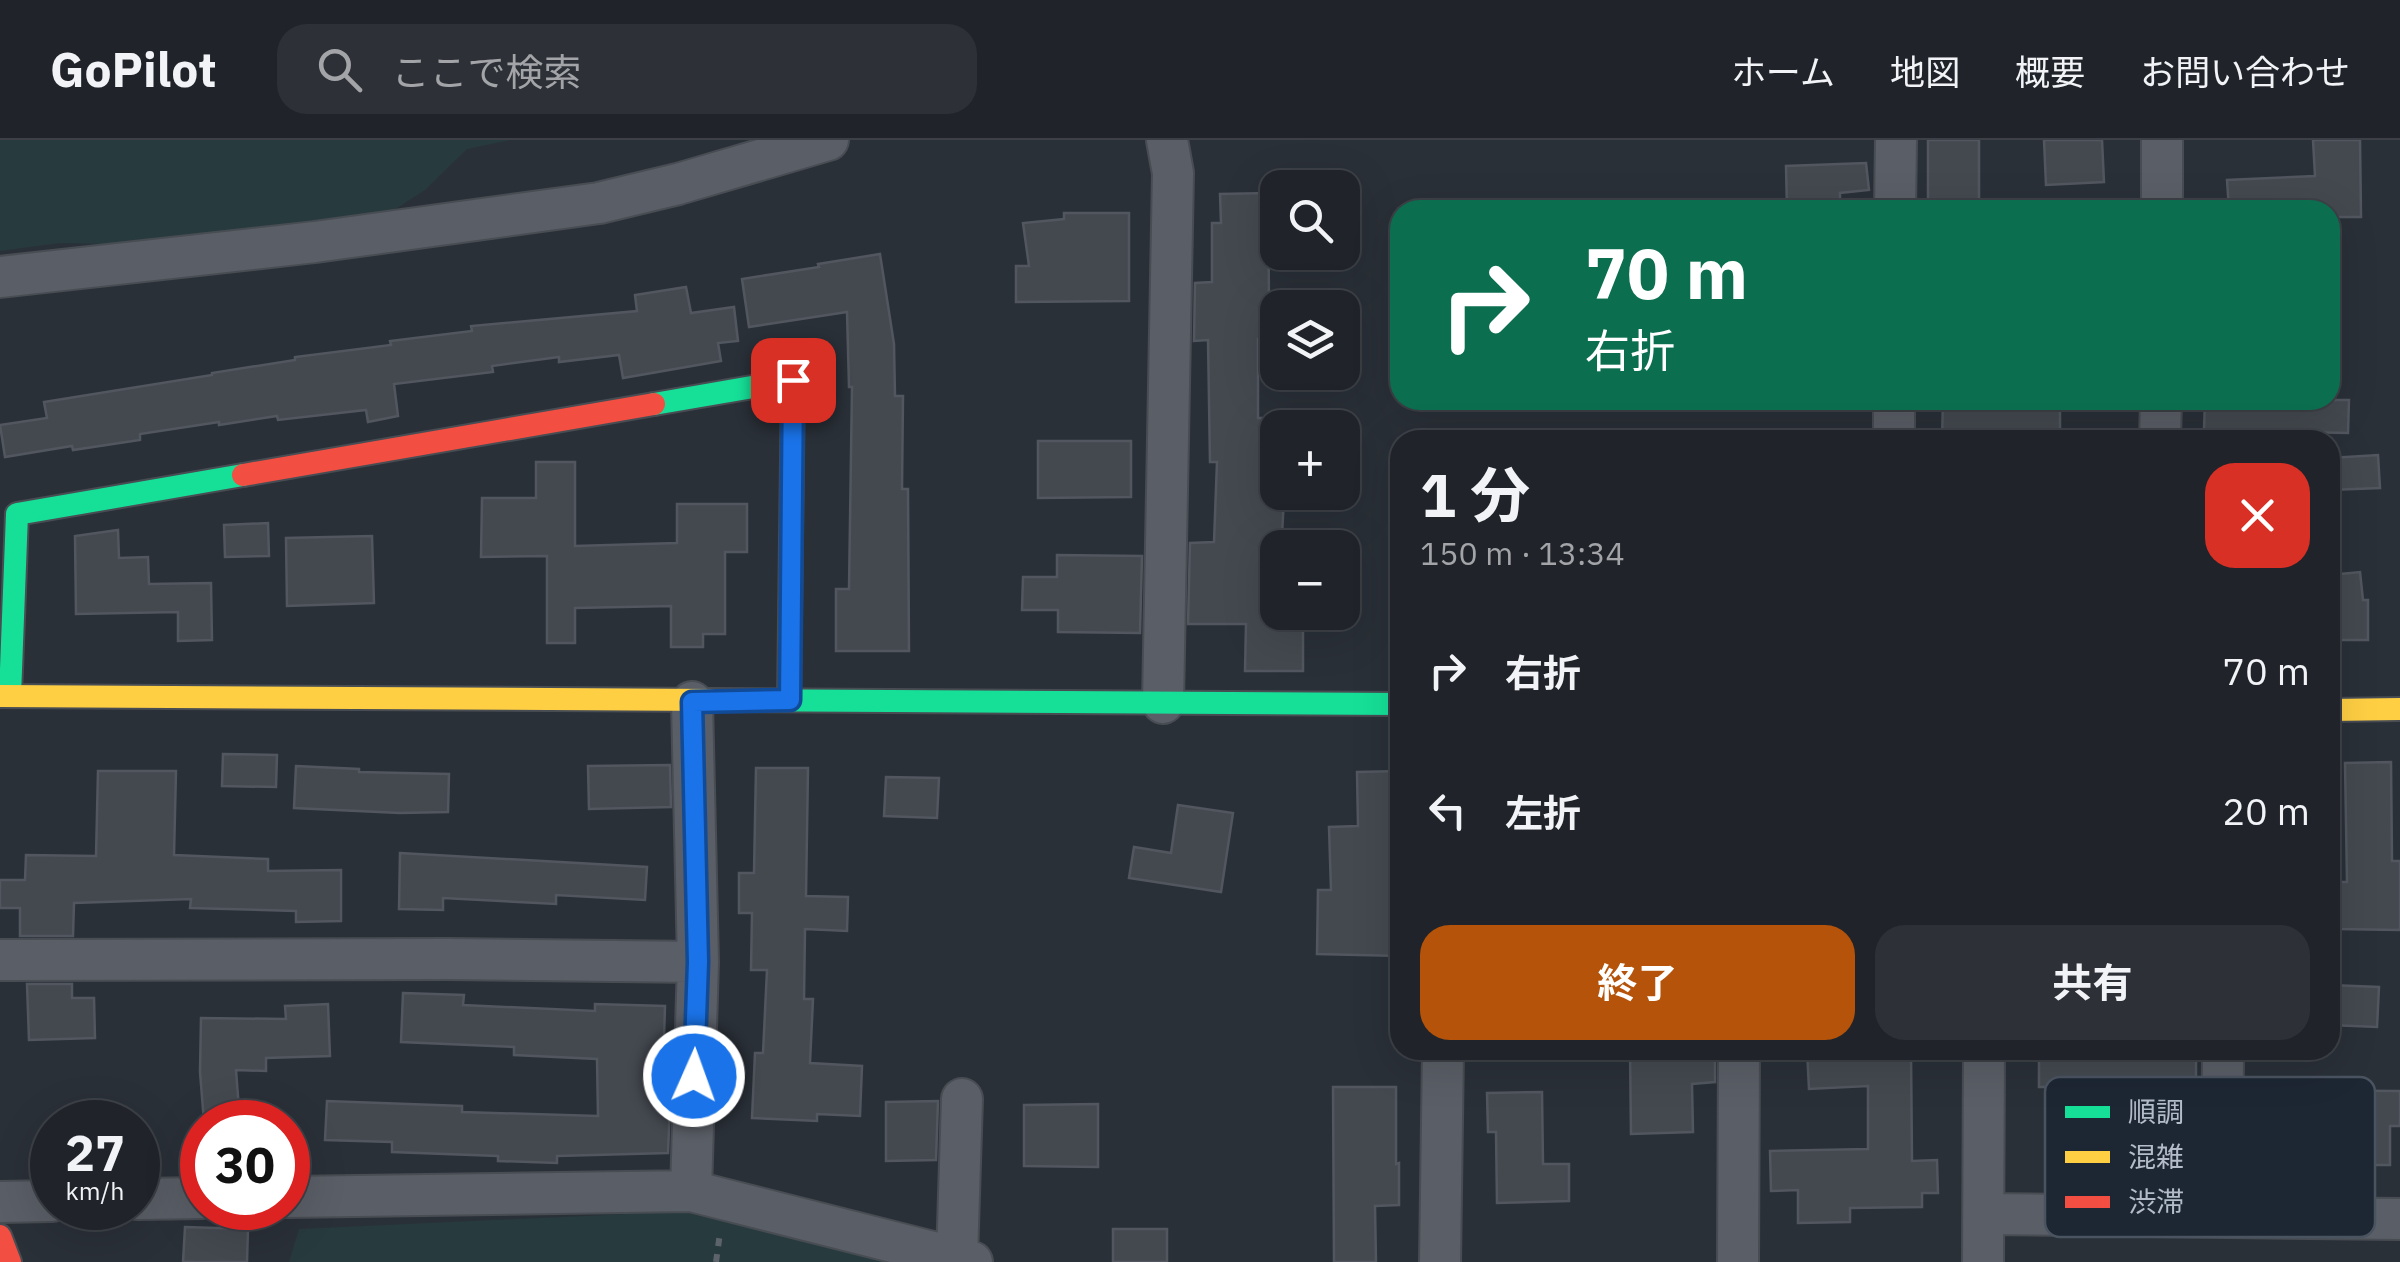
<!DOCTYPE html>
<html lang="ja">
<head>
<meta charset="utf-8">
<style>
	body { margin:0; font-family:"IBM Plex Sans","Noto Sans JP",sans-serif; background:#2d3036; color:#f1f3f6; height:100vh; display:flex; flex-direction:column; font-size:38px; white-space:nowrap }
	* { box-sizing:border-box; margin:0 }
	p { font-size:32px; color:#a2a4a8 }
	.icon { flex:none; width:55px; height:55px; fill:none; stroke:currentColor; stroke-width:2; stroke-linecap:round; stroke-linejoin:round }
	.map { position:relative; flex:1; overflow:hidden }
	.details { position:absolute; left:1390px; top:290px; width:950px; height:630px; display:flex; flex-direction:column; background:#20242a; border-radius:30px; box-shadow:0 10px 40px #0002,0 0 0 2px #3d4147 }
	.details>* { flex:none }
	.top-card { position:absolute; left:1390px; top:60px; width:950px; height:210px; border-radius:30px; box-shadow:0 10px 40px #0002,0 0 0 2px #3d4147; background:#0b6e4f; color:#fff; overflow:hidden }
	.buttons { position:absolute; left:1260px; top:30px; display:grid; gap:20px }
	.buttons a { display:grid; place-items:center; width:100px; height:100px; border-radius:20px; background:#20242a; box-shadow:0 10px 40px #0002,0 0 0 2px #3d4147; font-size:50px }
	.speed { position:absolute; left:30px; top:960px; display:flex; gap:20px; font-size:50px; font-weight:700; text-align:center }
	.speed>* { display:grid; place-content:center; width:130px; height:130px; border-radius:50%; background:#20242a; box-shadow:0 10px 40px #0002,0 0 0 2px #3d4147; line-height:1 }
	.speed small { font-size:25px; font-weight:400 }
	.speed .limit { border:15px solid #d22; background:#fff; color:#111 }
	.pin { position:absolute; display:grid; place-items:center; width:85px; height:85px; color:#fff; margin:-42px; border-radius:20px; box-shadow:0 5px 15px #0006 }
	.me { position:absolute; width:110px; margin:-55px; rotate:2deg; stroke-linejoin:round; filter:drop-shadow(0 0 8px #0008) }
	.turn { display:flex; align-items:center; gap:35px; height:210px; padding:0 30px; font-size:45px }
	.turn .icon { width:130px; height:130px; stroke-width:2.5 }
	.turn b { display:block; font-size:70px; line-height:85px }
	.round { display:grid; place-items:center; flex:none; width:105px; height:105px; border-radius:30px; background:#2d3036 }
	.head { display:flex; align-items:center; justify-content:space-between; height:170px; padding:0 30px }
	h1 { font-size:60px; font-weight:700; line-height:75px }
	.action { display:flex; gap:20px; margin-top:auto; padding:20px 30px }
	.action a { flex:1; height:115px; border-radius:30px; background:#b45309; color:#fff; font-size:40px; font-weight:700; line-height:115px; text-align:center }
	.action a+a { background:#2d3036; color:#f1f3f6 }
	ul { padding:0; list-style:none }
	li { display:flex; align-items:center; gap:30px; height:140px; padding:0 30px }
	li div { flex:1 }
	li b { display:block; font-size:38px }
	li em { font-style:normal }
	header { display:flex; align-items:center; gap:60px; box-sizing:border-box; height:140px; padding:0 50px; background:#20242a; border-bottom:2px solid #3d4147 }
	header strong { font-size:48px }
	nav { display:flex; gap:55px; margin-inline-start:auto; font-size:35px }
	.search { width:700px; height:90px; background:#2d3036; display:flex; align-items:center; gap:25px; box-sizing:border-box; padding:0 35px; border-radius:30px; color:#a2a4a8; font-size:38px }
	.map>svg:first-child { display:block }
	.green { fill:#273a3e }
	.building { fill:#444950; stroke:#52575f; stroke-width:2.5 }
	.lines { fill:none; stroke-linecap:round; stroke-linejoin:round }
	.street-casing { stroke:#484c53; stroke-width:44 }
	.fast-casing { stroke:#484c53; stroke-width:26 }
	.slow-casing { stroke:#484c53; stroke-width:26 }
	.jam-casing { stroke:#484c53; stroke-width:26 }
	.path { stroke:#5d636a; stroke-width:6; stroke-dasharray:8 8; stroke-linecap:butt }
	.street { stroke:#5a5e66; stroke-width:40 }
	.fast { stroke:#16e098; stroke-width:22 }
	.slow { stroke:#ffcf43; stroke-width:22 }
	.jam { stroke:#f24e42; stroke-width:22 }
	.route-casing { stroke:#114b97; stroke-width:25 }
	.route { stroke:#1a73e8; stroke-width:18 }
	.key { fill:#1d2633; stroke:#4a5360; stroke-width:2.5 }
	.key-label { font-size:28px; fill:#b4bcc9 }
</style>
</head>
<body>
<header>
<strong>GoPilot</strong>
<div class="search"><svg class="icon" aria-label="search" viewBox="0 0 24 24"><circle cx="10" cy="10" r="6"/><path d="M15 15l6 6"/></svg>ここで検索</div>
<nav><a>ホーム</a><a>地図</a><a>概要</a><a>お問い合わせ</a></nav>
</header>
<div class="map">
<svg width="2400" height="1122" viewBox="0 0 2400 1122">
	<rect width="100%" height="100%" fill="#2a3038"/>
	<path class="green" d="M0 0H510L467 9 425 50 380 79 103 104 60 103 0 111Z
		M693 1071 916 1122H289L299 1089Z"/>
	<path class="building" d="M1928 0H1979V62L1928 63Z
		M2044 0H2102L2104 42 2046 45Z
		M2313 0H2360L2361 77H2330V70H2229L2227 40 2315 36Z
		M1866 23 1869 50 1840 53V68L1787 70 1786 26Z
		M1268 53 1269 161H1278V199H1258V278H1278V358H1284L1282 395 1278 394V472H1303V531H1245L1246 484H1188L1190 403 1214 402 1217 322H1210L1208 200 1194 201 1195 143 1212 142V83H1221L1220 54Z
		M1064 73H1129V161L1016 162V126H1029L1023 83 1064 79Z
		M880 114 894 204 895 256H903L902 349H908L909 511H836V449H849L852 247H849L847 172 749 187 742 139 819 127 818 124Z
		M686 147 691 173 734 167 738 201 718 203 721 221 623 238 619 215 559 222V217L492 226 493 232 394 244 398 276 368 282 366 270 278 280 277 276 219 285V282L140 294V300L73 310 72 306 5 317 0 285 47 278 44 262 212 235V233L295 220V217L391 205 390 201 472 191 471 186 637 171 635 155Z
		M1943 260H2060V300H1942Z
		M2205 260H2349L2348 293 2204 290Z
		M1038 301H1131V357L1038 358Z
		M2378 315 2380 348 2330 350V318Z
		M536 322H575V406L677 403V364H747V412H725V494H703V507H671V466L575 468V503H547V416L481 417 482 358H536Z
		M268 383 269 416 225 417 224 385Z
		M118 390 119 418 148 417 149 444 211 443 212 500 178 501V472L76 474 75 396Z
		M372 396 374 463 287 466 286 398Z
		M1057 415 1142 416 1140 493 1058 492V470H1022L1023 437H1057Z
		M2360 432 2363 460H2368V500H2330V435Z
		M223 614 277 615 276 647 222 646Z
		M2391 622 2392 721H2400V790L2337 789 2338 742H2347L2345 623Z
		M670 625 671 667 589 669 588 626Z
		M296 626 359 629V632L449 634 448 672 400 673 294 668Z
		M756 628H808L806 756 848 757 847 791 805 789 804 859H813L810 923 862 926 860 976 817 974V981L752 978 755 913H763L767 830H751L752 773H739V733H754Z
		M98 631H176L174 715 268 719V731L341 730V781L296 782V771L190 768 191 759 74 763 73 796H20V768H0V740H25L26 715 96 716Z
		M1400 631V672H1389L1391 751H1400V816L1317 814 1318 750H1331L1329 687 1358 686 1357 632Z
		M886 637 939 638 937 678 884 676Z
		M1178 665 1233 673 1221 752 1129 738 1134 707 1171 713Z
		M400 713 647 727 645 760 556 755V764L443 758V770L399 769Z
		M27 844H72V858H94L95 898 29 900Z
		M2330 845 2379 847 2377 887 2330 885Z
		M403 853 464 855 463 865 595 871V864L665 866 662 963H670L668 1013 557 1016V1023L498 1021V1016L392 1012V1002L325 1000 327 961 462 966V972L598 976 597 919 514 915V907L401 902Z
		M328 864 330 916 266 918V931L236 930 240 982H204L200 932 201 878 286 879 285 866Z
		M1630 910H1695V914L1715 913V942L1692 944 1693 992 1631 994Z
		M1807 910H1911L1912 1021 1937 1020 1938 1053H1922V1067L1850 1068V1082L1798 1083V1050L1771 1051 1770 1011 1868 1009V946L1809 949Z
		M2039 910H2196V942L2151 941 2154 1024 2112 1026 2109 947H2039Z
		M1333 947H1396V1024L1399 1023V1065L1375 1066 1376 1122H1334Z
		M2260 950 2400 951V986H2390V1025H2304V991L2261 993Z
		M1542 952 1543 1024H1569V1061L1497 1063 1496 992H1488L1487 953Z
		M938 961 936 1020 886 1021V962Z
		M1098 964V1027L1024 1026V965Z
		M185 1087 248 1089 247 1122H183Z
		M1113 1089H1167V1122H1113Z"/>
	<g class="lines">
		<g class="street-casing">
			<path id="street" d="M1895 70 1896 0
				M2162 70V0
				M0 137 315 102 599 63 678 44 828 0
				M1894 300V260
				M2160 300 2161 260
				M1163 563 1173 33 1167 0
				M0 820 448 819 698 822
				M691 1051 698 822 692 562
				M288 1057 691 1051 972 1122
				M138 1059 202 1058
				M0 1062 52 1061
				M1984 1074 2400 1079
				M2222 1077 2223 910
				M957 1118 962 959
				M1440 1122 1443 910
				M1738 1122 1739 910
				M1983 1122 1984 910"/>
		</g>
		<g class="fast-casing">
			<path id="fast" d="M654 264 793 240 789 560
				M10 555 17 374 243 335
				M714 560 1400 564"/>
		</g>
		<g class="slow-casing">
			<path id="slow" d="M0 556 714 560
				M2330 570 2400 569"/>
		</g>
		<g class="jam-casing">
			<path id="jam" d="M243 335 654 264
				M0 1096 10 1122"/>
		</g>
		<path class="path" d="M716 1122 720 1093"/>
		<use href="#street" class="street"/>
		<use href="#fast" class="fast"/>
		<use href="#slow" class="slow"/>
		<use href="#jam" class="jam"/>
	</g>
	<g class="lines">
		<g class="route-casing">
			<path id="route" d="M694 936 698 822 692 562 790 560 793 240"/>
		</g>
		<use href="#route" class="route"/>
	</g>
	<rect x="2045" y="937" width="330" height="160" rx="15" class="key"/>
	<rect x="2065" y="966" width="45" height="12" fill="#16e098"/>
	<rect x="2065" y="1011" width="45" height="12" fill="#ffcf43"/>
	<rect x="2065" y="1056" width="45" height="12" fill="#f24e42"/>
	<g class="key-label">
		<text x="2128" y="982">順調</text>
		<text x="2128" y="1027">混雑</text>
		<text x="2128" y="1072">渋滞</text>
	</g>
</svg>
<div class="buttons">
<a><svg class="icon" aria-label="search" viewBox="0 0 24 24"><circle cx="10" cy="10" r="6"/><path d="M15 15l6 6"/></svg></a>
<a><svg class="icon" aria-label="layers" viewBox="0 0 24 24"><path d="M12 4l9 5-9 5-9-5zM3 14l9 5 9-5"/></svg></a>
<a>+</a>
<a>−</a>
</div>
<div class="speed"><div>27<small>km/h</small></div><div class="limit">30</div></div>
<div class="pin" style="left:793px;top:240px;background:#d93025"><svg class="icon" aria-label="arrive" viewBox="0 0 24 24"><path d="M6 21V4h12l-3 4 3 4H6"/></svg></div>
<svg class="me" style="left:694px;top:936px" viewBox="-20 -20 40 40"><circle r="17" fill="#1a73e8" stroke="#fff" stroke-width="3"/><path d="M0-11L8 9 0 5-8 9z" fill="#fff"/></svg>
<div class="top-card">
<div class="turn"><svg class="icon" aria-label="right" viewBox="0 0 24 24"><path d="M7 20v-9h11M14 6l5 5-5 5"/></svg><div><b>70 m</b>右折</div></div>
</div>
<section class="details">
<div class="head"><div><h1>1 分</h1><p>150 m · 13:34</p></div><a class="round" style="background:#d93025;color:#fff"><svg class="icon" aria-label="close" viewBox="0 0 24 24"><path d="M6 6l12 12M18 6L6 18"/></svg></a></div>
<ul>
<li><svg class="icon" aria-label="right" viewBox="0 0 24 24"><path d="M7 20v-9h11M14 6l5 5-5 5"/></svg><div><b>右折</b></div><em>70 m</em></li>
<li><svg class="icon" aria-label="left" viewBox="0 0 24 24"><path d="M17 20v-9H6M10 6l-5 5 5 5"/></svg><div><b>左折</b></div><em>20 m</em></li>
</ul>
<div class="action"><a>終了</a><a>共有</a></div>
</section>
</div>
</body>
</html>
